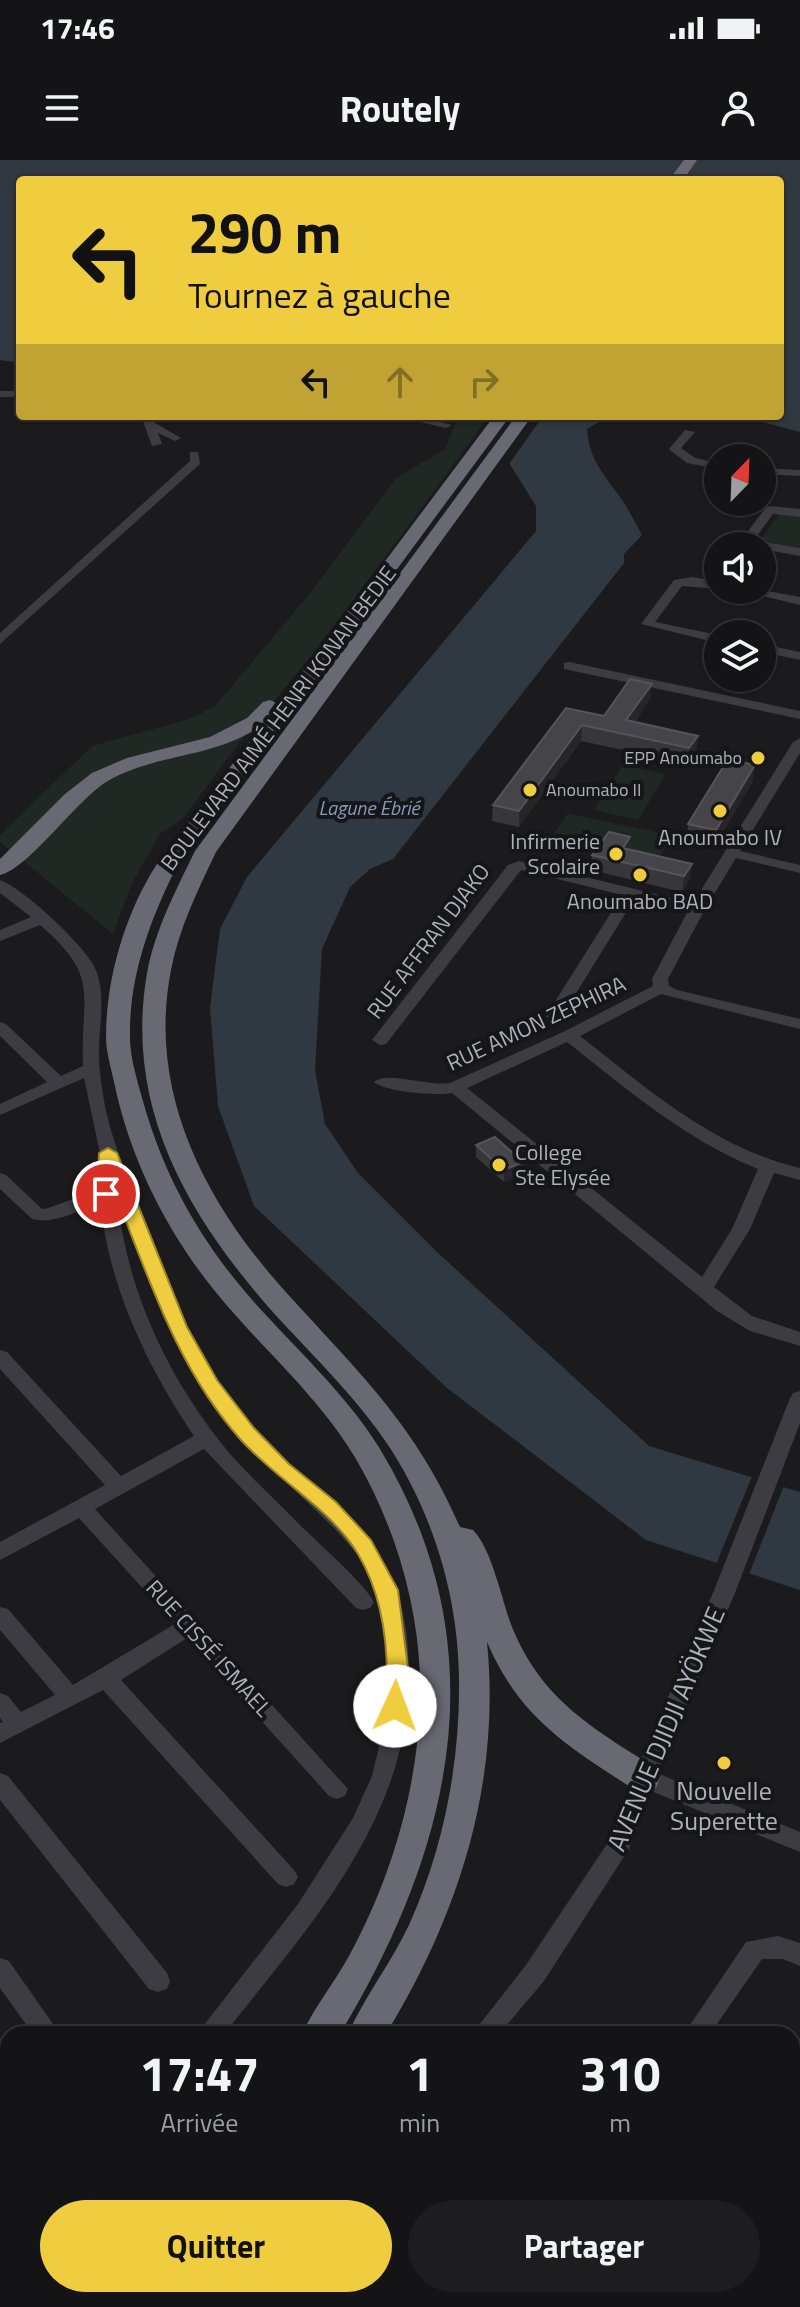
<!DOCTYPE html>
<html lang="fr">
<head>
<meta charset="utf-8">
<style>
	body { margin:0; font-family:"Titillium Web",sans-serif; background:#1d1d1f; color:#f1f3f6; height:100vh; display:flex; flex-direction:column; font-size:30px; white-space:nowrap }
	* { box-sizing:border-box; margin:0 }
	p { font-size:26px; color:#9d9ea1 }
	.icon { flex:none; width:44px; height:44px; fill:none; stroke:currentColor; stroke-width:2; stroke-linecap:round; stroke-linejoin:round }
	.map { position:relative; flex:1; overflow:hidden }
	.details { position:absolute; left:0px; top:1866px; width:800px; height:282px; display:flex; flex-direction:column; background:#141416; border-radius:24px 24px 0 0; box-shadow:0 2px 6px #0004,0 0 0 2px #333335 }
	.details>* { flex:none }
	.guide { position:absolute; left:16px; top:16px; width:768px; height:244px; border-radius:8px; box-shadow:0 2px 6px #0004,0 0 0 2px #333335; background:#f0cc3f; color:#111; overflow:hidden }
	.needle { width:52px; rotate:23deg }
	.buttons { position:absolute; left:704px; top:284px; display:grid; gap:16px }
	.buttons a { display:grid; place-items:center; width:72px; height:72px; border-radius:50%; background:#141416; box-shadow:0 2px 6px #0004,0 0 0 2px #333335; font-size:40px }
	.pin { position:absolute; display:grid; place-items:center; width:68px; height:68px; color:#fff; margin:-34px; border:4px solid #fff; border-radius:50%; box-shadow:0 2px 8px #0007 }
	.me { position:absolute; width:88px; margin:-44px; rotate:2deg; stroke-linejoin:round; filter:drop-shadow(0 0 6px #0008) }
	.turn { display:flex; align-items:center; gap:28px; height:168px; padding:0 40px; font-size:36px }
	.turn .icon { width:104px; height:104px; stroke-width:2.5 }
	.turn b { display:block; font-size:56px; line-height:68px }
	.lanes { display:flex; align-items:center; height:76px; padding:0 40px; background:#0003; justify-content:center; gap:40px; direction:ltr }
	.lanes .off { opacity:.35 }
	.eta { display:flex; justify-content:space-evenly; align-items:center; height:136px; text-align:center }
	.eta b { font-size:48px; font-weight:700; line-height:56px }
	.cta { display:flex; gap:16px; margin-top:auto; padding:16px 40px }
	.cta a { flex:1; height:92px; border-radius:48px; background:#f0cc3f; color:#111; font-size:32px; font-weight:700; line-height:92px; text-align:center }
	.cta a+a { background:#1d1d1f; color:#f1f3f6 }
	.status { display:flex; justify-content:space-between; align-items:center; height:56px; padding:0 40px; background:#141416; direction:ltr }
	.status svg { height:22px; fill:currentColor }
	header { display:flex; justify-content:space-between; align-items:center; height:104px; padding:0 40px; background:#141416; font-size:36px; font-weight:700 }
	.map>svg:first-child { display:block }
	.green { fill:#202823 }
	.water { fill:#303841 }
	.pier { fill:#1b1b1d }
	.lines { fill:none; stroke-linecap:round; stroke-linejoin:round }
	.minor { fill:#3c3c42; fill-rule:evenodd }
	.highway { fill:#686973; fill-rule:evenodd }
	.wall { fill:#37373b }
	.shaded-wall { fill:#262629 }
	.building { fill:#444449; stroke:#54555b; stroke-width:2 }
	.route { fill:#f0cc3f; stroke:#9c8529; stroke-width:2 }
	.poi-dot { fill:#f0cc3f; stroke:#161618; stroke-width:3 }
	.labels { text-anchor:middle; stroke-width:8; stroke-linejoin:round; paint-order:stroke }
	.far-poi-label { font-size:18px; fill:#aeb0bc; stroke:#161618; text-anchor:end }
	.far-water-label { font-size:20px; font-style:italic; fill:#8699b6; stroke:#161618 }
	.street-label { font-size:22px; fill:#aeb0bc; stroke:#161618 }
	.poi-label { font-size:22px; fill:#aeb0bc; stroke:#161618 }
	.near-street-label { font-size:26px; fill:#aeb0bc; stroke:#161618 }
	.near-poi-label { font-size:26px; fill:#aeb0bc; stroke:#161618 }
</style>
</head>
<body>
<div class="status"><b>17:46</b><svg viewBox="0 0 49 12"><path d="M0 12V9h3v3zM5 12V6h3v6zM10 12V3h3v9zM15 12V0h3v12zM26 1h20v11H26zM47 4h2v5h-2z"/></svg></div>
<header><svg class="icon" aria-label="menu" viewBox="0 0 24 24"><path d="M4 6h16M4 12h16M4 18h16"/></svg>Routely<svg class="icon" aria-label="person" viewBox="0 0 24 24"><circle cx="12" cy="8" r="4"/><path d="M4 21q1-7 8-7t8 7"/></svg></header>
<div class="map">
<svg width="800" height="2147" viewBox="0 0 800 2147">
	<rect width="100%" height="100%" fill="#1b1b1d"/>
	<path class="green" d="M458 256H489L323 482 239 583 183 658 160 674 131 725 113 774 0 682V675L92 586 193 558 216 545 311 432 396 318 445 289Z
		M780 353 800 357V388L760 381Z
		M623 605 666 614 638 660 594 650Z
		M568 653 673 676 660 696 554 673Z"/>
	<path class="water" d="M0 0H800V272L740 256H780V20H20V203L0 200Z
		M489 256H609L587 269C589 301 606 317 623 341 630 352 636 364 642 375L624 394V403L393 699 370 709 350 727 322 789 315 910 325 964 358 1013 438 1093 649 1286 800 1332V1430L646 1380 447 1228 254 1046 218 946 210 848 220 769 247 717 536 371V346L509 303 511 300Z"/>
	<path class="pier" d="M491 256H543L507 307 487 261Z
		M753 1314 785 1323 748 1417 715 1407Z"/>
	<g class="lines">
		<path class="minor" d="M0 231H20V237H0Z
			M141 256H153L155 263 181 278 175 281 158 273 162 284 152 286Z
			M394 256H417L452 265 446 268Z
			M685 270 695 272 681 288 695 298 718 303V309L687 303 671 291 669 289Z
			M190 292H198L200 304 0 484V473L190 301Z
			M762 308 800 310V316L762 314Z
			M770 346 800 349V357L773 354 754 380 800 388V396L762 389V386H737L766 347Z
			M692 417 718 421V429L682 426 655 462 718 475V483L641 464 674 420Z
			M739 430H762L800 437V445Z
			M762 484 800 492V500L762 492Z
			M569 502 800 551V559L564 509V503Z
			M800 578V593L740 691 800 705V713L736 698 705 749 668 819 669 826 677 830 800 859V869L661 834 580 876C648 929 714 988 800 1008V1020L774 1013 750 1069 714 1127 752 1156 800 1172V1186L750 1171 717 1151 452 933C436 936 385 932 374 922 386 910 430 927 450 923L563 872 653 826 652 819 688 751 635 738 562 856 554 861 546 856 622 735 521 710 386 884 380 885 372 880 508 705 519 701 693 743 793 582ZM567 882C628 930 686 980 758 1009L732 1069 702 1117 467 928Z
			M0 720C24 729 82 783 94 806 107 832 99 865 99 893 99 911 102 929 105 946 114 990 132 1026 148 1067 158 1090 165 1114 174 1137 195 1193 231 1245 273 1288 353 1369 409 1387 409 1516 409 1659 308 1768 224 1874H197L298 1744 353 1658 372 1616 384 1566 387 1514 384 1469 378 1436 359 1396 333 1367 244 1282 192 1211 163 1157 117 1036C126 1126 164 1209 218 1279 240 1308 269 1333 294 1359 313 1379 362 1420 374 1442L370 1448 363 1450 356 1448 204 1289 95 1349 348 1629 345 1636 337 1639 329 1636 187 1478 121 1520 294 1710 298 1717 294 1724 286 1727 278 1724 103 1530 0 1583V1563L3 1562 0 1558V1533L8 1536 21 1552 55 1535 0 1470V1447L8 1449 73 1525 175 1464 79 1358 0 1400V1382L105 1325 0 1209V1190L7 1192 121 1316 194 1276C146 1204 110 1129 100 1043 79 1050 54 1065 32 1059L0 1029V1013L6 1015 42 1049 48 1048 99 1030 101 998 84 918 0 955V944L47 922 0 876V862L6 864 61 916 83 906C80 835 102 818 40 765L0 781V770L31 757 0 733Z
			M800 1231V1263L735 1433 657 1613 800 1672V1692L651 1631 629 1689 544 1821 499 1874H472L526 1805 611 1678 633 1618 713 1433 790 1238 793 1233Z
			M0 1613 8 1616 167 1813 170 1821 167 1829 158 1832 149 1829 0 1640Z
			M778 1776 800 1783V1806L783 1799H762L710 1874H684L746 1782Z
			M0 1798 9 1801 60 1874H33L0 1828Z
			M8 2018V2045L0 2048V2022Z
			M800 2042V2076L792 2079V2045Z
			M8 2099V2128L0 2131V2102Z
			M163 2140H196L193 2147H160Z
			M425 2140H459L456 2147H422Z
			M718 2140H749L746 2147H715Z"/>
		<path class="highway" d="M684 0H697L683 20H669Z
			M494 256H510L175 710C149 762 129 818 130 877 130 896 136 916 141 934 162 1013 199 1080 254 1142 297 1190 346 1234 380 1289 500 1488 453 1686 340 1874H302C315 1846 334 1823 349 1796 395 1712 423 1611 420 1515 417 1440 394 1364 356 1299 319 1236 260 1187 214 1130 165 1069 130 998 114 922 111 907 106 892 106 877 106 819 125 753 157 704L262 565C215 599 154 593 106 622 74 643 28 709 0 715V699L65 634 92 613 127 598 210 577 247 558 263 542 270 540 278 544Z
			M516 256H532L216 692C198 730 179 768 171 810 147 932 205 1042 284 1130 357 1211 415 1263 460 1367L473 1370C492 1389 502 1441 512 1467 542 1540 592 1568 656 1608L660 1618 656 1628 644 1632 632 1628C567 1586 519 1557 487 1482 501 1623 459 1754 386 1874H348C365 1836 391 1803 409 1765 443 1690 460 1604 459 1522 459 1441 435 1359 392 1291 356 1235 307 1191 264 1142 182 1046 125 942 147 813 155 770 176 730 195 691Z
			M8 2140H54L51 2147H5Z
			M84 2140H131L128 2147H81Z"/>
	</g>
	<path class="wall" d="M650 539 635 562 698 576 696 591 688 604 581 581 519 667 492 661 493 645 566 548 604 556Z
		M753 621 714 687 687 681 688 664Z
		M630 677V689L692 704 690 719 682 732 591 710 592 695Z
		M476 985 523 1002 522 1014 504 1022 476 997Z"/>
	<path class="shaded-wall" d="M652 524 650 539 625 576 626 560Z
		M582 565 581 581 519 667V651Z
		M698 576 696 591 688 604 689 588Z
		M755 605 753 621 714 687 716 670Z
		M630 677 629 692 622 703 623 688Z
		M692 704 690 719 682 732 684 716Z
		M523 1002 522 1014 504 1022V1010Z"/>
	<path class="building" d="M630 519 652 524 626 560 698 576 689 588 582 565 519 651 493 645 566 548 604 556Z
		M728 599 755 605 716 670 688 664Z
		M609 672 630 677 623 688 692 704 684 716 592 695Z
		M495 977 523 1002 504 1010 476 985Z"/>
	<path class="route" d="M108 988 117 993 187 1167 217 1220 254 1268 289 1304 336 1342 371 1380 398 1430 409 1516 403 1552 395 1555 388 1552C382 1541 387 1529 387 1517 387 1475 380 1431 358 1394 331 1349 277 1320 241 1280 178 1210 149 1119 115 1033L112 1039 106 1040 97 1034 99 993Z"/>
	<g class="poi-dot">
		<circle cx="758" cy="598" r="8"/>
		<circle cx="530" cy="630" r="8"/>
		<circle cx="720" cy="651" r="8"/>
		<circle cx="616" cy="694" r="8"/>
		<circle cx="640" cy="715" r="8"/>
		<circle cx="499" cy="1005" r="8"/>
		<circle cx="724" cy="1603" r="8"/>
	</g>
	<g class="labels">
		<g class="far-poi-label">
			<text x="742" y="604">EPP Anoumabo</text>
			<text x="546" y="636" text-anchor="start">Anoumabo II</text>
		</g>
		<g class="far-water-label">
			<text x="369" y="655">Lagune Ébrié</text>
		</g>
		<g class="street-label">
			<text transform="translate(278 558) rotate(-53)" y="8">BOULEVARD AIMÉ HENRI KONAN BEDIE</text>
			<text transform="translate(428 781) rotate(-53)" y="8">RUE AFFRAN DJAKO</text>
			<text transform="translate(536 863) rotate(-25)" y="8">RUE AMON ZEPHIRA</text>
			<text transform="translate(209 1488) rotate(48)" y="8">RUE CISSÉ ISMAEL</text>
		</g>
		<g class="poi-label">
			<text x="720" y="685">Anoumabo IV</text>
			<text x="600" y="689" text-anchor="end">Infirmerie<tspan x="600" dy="25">Scolaire</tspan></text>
			<text x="640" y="749">Anoumabo BAD</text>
			<text x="515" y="1000" text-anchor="start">College<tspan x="515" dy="25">Ste Elysée</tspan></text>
		</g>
		<g class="near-street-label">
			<text transform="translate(666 1569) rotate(-67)" y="9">AVENUE DJIDJI AYÖKWE</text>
		</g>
		<g class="near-poi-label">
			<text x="724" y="1640">Nouvelle<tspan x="724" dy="30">Superette</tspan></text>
		</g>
	</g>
</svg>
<div class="buttons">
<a><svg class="needle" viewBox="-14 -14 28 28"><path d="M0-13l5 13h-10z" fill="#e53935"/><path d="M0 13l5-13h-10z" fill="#9d9ea1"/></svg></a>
<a><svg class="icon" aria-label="sound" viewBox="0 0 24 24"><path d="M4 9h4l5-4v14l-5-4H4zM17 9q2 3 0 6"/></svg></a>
<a><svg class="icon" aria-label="layers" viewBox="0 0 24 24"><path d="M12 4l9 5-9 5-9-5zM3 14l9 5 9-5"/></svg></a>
</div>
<div class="pin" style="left:106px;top:1034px;background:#d93025"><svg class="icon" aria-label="arrive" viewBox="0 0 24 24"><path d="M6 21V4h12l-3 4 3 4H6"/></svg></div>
<svg class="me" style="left:395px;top:1546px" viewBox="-20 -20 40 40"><circle r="19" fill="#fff"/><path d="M0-13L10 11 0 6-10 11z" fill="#f0cc3f"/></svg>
<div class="guide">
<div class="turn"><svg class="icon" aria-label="left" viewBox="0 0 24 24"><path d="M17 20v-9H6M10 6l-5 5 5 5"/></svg><div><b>290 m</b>Tournez à gauche</div></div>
<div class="lanes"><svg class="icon" aria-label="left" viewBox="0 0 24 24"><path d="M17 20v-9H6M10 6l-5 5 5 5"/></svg><svg class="icon off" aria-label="ahead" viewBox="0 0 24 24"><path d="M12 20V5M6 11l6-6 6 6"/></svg><svg class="icon off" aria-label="right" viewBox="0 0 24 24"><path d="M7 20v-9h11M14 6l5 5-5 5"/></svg></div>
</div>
<section class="details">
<div class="eta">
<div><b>17:47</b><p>Arrivée</p></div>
<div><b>1</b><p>min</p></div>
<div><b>310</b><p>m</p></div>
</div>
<div class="cta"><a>Quitter</a><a>Partager</a></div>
</section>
</div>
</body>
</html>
